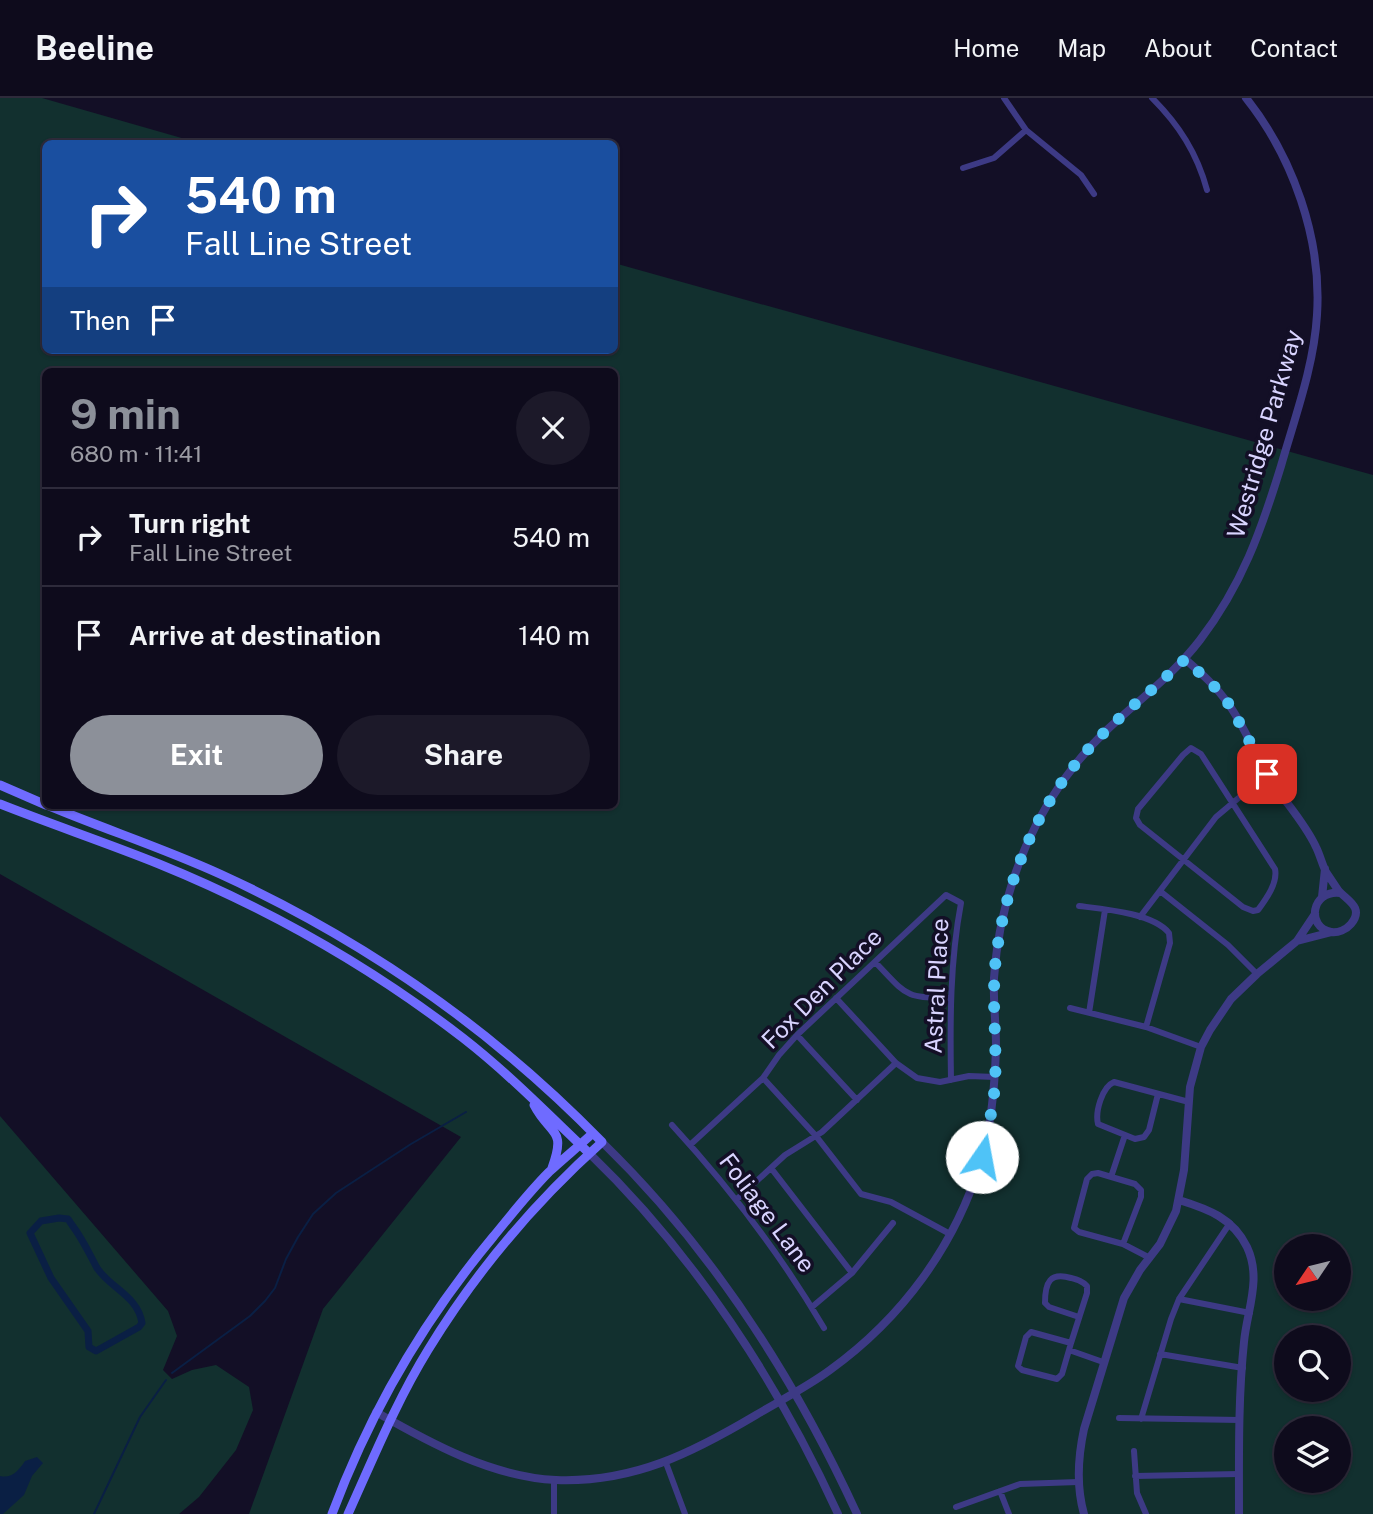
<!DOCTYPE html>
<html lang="en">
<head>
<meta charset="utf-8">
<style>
	body { margin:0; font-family:"Public Sans",sans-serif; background:#1c1929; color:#f1f3f6; height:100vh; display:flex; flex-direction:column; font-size:26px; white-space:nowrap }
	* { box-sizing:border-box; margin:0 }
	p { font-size:23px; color:#9b9ba3 }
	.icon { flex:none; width:38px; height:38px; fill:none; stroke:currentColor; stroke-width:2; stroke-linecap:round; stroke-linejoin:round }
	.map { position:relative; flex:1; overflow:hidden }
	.details { position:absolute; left:42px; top:270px; width:576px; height:441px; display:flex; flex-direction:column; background:#0e0b1c; border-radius:10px; box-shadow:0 2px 5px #0004,0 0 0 2px #2e2b3b }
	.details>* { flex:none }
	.hud { position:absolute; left:42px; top:42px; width:576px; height:214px; border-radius:10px; box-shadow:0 2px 5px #0004,0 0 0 2px #2e2b3b; background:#1a4fa0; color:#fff; overflow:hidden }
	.needle { width:46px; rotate:235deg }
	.controls { position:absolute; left:1274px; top:1136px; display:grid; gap:14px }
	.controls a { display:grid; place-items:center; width:77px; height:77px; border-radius:50%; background:#0e0b1c; box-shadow:0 2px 5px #0004,0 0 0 2px #2e2b3b; font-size:35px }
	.pin { position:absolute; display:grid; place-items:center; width:60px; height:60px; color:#fff; margin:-30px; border-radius:14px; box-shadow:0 4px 10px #0006 }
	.me { position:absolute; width:77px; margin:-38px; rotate:12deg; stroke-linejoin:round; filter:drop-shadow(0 0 5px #0008) }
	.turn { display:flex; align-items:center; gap:24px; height:147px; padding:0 28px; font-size:32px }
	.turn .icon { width:91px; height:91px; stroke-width:2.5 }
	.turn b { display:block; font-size:49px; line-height:60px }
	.then { display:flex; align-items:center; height:66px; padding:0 28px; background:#0003; gap:14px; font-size:26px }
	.round { display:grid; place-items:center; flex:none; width:74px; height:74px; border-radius:37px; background:#1c1929 }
	.head { display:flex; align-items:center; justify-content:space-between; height:119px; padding:0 28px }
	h1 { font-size:42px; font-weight:700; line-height:52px; color:#8c9099 }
	.cta { display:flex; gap:14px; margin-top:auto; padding:14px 28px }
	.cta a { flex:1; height:80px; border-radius:42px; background:#8c9099; color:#fff; font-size:28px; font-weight:700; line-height:80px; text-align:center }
	.cta a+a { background:#1c1929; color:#f1f3f6 }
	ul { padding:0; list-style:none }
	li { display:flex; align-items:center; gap:21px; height:98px; padding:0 28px; border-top:2px solid #2e2b3b }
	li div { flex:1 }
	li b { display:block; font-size:26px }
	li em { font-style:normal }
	header { display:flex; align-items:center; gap:42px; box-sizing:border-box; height:98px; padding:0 35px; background:#0e0b1c; border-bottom:2px solid #2e2b3b }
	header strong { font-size:33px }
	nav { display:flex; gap:38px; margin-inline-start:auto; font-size:24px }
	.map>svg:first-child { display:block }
	.green { fill:#12302f; fill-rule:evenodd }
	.water { fill:#0a1f44 }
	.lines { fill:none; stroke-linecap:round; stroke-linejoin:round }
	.stream { stroke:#0a1f44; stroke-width:2 }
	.canal { stroke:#0a1f44; stroke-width:7 }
	.minor { stroke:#3d3a85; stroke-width:6 }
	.tertiary { stroke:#3d3a85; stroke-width:8 }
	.secondary { stroke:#6f6bff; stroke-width:9 }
	.route { stroke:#4fc3f7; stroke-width:12; stroke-dasharray:0 21.6 }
	.labels { text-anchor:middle; stroke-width:7; stroke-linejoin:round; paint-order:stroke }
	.street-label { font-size:24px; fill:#d9d4ff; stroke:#130f26 }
</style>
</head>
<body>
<header>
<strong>Beeline</strong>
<nav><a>Home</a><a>Map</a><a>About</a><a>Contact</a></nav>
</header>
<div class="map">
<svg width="1373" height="1416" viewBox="0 0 1373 1416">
	<rect width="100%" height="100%" fill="#130f26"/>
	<path class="green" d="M0 0H42L199 45 46 46V252H614V165L1373 377V1416H249L323 1211 461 1039 0 776ZM46 273H614V707H46ZM1286 1148H1339V1200H1286ZM1286 1239H1339V1292H1286ZM1286 1330H1339V1382H1286Z
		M0 1018 168 1213 177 1238 163 1272 172 1281 192 1272 216 1267 249 1289 253 1312 236 1352 199 1399 179 1416H0Z"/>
	<path class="water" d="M37 1359 43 1365 32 1378 24 1397 3 1416H0V1378C12 1381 19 1372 25 1363Z"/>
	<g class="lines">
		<path class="stream" d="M172 1275 250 1218 265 1203 275 1190 286 1161 298 1139 313 1116 336 1095 411 1046 466 1014
			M94 1416 140 1319 166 1282"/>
		<path class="canal" d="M59 1120 68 1121 72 1127C82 1140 89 1155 97 1170 110 1190 138 1198 142 1225L139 1229 96 1253 89 1249 88 1233 51 1180 30 1135 41 1123Z"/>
		<path class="minor" d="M1004 0 1026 32 1081 77 1094 96
			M1152 0C1179 27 1197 55 1207 92
			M963 70 994 60 1026 32
			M1191 650 1201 656 1275 771C1278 785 1266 801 1258 812L1253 813 1243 809 1140 727 1136 720 1138 711 1183 657Z
			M1160 793 1228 847 1257 876
			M1079 808C1103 811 1153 815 1169 835L1170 845 1146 929
			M1140 819 1216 719 1267 676
			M875 864C906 896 904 901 950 900
			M836 900 896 965 917 980 940 984 969 978 995 979
			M1070 910 1146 929 1201 949
			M1089 915 1105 812
			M797 937 857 1002
			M763 980 816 1038 861 1096 891 1104 950 1136
			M1158 996 1149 1032 1144 1039 1135 1041 1098 1026C1095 1014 1102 989 1114 984L1189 1004
			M672 1027C729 1089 781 1157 824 1230
			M690 1047 763 980 779 957 797 937 946 797 961 805C950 864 950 922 951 982
			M771 1070 852 1175
			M1111 1079 1125 1037
			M736 1102 785 1057 822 1034 896 965
			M1123 1146 1141 1099V1092L1135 1086 1098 1075 1092 1076 1087 1081 1074 1130 1079 1134 1123 1146 1150 1160
			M1179 1201 1250 1215
			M812 1209 852 1175 893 1125
			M1071 1245 1087 1195V1188C1082 1183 1078 1182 1071 1180 1050 1174 1045 1184 1045 1205L1049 1209 1079 1219
			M1069 1252 1062 1276 1057 1281 1022 1272 1018 1268 1026 1239 1031 1234 1071 1245 1069 1252 1103 1264
			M1160 1256 1243 1270
			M1119 1320 1240 1322
			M1141 1321 1171 1221 1179 1201 1230 1125
			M1134 1353 1137 1395 1146 1416
			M666 1365 685 1416
			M1135 1378 1239 1376
			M1000 1393 1009 1416
			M956 1409 1020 1386 1078 1384
			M554 1416V1382"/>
		<path class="tertiary" d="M1185 561C1201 575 1217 589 1229 607 1245 629 1254 655 1268 678 1283 702 1304 723 1316 749 1320 757 1322 766 1326 774 1330 780 1334 786 1338 792 1346 802 1365 809 1351 826 1346 832 1338 835 1331 834 1306 829 1311 792 1340 795
			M1322 799 1325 771
			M1297 843 1332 834
			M602 1044C710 1149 794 1279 857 1416
			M589 1055C694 1156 778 1284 838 1416
			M1179 1102C1208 1111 1233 1120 1247 1149 1262 1181 1247 1212 1244 1244 1238 1301 1239 1359 1239 1416
			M376 1314C430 1345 492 1379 556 1382 633 1385 692 1355 756 1317 781 1302 807 1289 830 1272 902 1220 955 1148 981 1063 992 1026 995 987 996 948 996 925 993 903 994 880 997 835 1008 790 1026 748 1045 705 1074 663 1109 630 1140 601 1174 576 1200 542 1242 487 1261 433 1281 368 1295 319 1314 268 1317 217 1322 141 1293 59 1246 0
			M1084 1416C1076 1388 1078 1359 1084 1331L1124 1200 1140 1172 1160 1146 1176 1113 1184 1072 1190 989 1201 949 1210 932 1231 901 1257 876 1297 843 1315 816"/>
		<path class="secondary" d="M0 687 46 707
			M0 706C53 727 107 745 159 766 267 810 371 869 463 940 508 975 548 1016 589 1055
			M47 707C104 731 163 750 220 776 362 841 492 931 602 1044 534 1105 475 1175 428 1252 396 1304 373 1361 348 1416
			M534 1007C550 1038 567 1029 552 1070
			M332 1416C370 1314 423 1223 493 1139 511 1117 529 1094 549 1074 563 1061 579 1048 593 1035"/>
	</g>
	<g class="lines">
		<path class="route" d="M982 1059C987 1035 993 1011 995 986 997 947 992 908 995 869 1003 787 1037 704 1095 644 1123 614 1156 590 1185 561L1219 593 1231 609 1267 676"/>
	</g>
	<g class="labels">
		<g class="street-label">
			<text transform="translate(1265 336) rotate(-74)" y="8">Westridge Parkway</text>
			<text transform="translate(937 888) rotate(-87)" y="8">Astral Place</text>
			<text transform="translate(822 891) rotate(-45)" y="8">Fox Den Place</text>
			<text transform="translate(767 1115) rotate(53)" y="8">Foliage Lane</text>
		</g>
	</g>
</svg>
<div class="controls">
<a><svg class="needle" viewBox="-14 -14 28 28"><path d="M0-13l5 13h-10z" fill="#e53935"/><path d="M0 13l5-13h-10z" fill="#9b9ba3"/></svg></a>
<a><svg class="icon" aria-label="search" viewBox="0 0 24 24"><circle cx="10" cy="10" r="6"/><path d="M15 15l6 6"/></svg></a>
<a><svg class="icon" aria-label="layers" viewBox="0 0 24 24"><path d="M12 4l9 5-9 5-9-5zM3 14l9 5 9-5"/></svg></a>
</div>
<div class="pin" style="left:1267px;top:676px;background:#d93025"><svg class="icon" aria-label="arrive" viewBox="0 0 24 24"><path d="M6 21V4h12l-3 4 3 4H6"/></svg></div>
<svg class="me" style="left:982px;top:1059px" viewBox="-20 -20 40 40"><circle r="19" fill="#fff"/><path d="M0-13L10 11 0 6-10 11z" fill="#4fc3f7"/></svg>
<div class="hud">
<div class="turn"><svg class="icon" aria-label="right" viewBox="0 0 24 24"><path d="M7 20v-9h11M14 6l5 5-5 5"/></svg><div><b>540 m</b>Fall Line Street</div></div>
<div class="then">Then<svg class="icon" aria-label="arrive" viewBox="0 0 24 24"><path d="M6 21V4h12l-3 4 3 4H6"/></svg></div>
</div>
<section class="details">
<div class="head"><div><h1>9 min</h1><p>680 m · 11:41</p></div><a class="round"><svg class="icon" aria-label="close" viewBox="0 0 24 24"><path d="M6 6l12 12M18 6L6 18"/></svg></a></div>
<ul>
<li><svg class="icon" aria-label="right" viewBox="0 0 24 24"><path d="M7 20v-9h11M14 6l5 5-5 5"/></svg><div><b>Turn right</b><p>Fall Line Street</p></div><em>540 m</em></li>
<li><svg class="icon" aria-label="arrive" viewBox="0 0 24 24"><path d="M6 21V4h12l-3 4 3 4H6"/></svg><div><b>Arrive at destination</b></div><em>140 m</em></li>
</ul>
<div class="cta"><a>Exit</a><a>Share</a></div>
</section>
</div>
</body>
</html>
